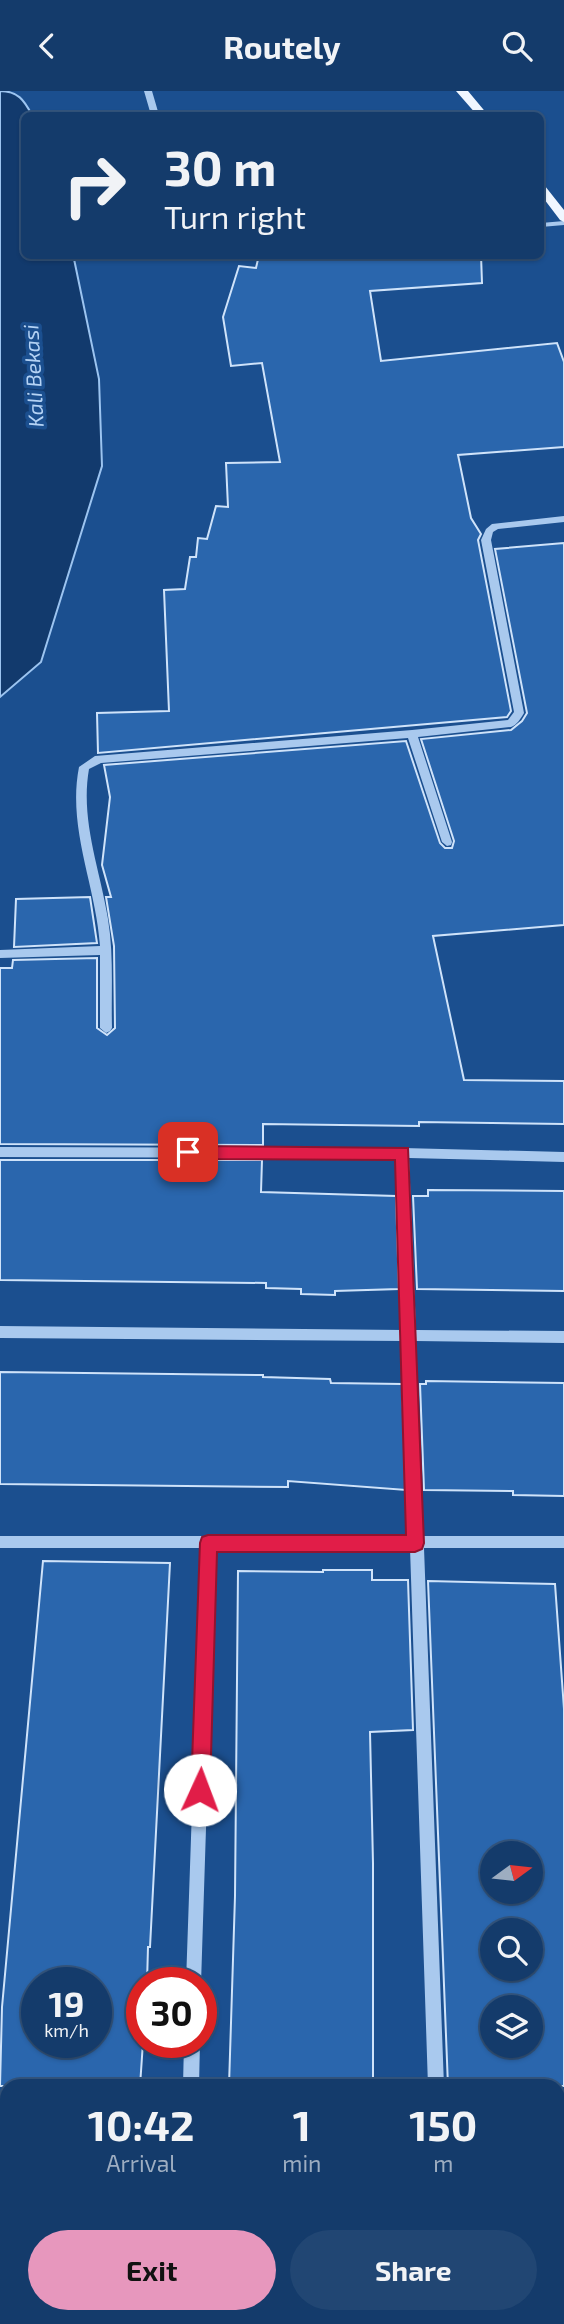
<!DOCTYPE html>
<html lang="en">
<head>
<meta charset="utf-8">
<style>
	body { margin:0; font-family:"Exo 2",sans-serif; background:#214673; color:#f1f3f6; height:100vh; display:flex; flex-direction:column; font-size:26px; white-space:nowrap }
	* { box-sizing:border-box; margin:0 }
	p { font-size:23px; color:#9dadc1 }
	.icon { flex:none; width:38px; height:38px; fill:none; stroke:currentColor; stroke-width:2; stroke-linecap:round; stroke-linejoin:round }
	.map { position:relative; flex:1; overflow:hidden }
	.side { position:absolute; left:0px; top:1988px; width:565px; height:245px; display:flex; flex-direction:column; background:#143b6b; border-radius:21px 21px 0 0; box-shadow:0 2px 5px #0004,0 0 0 2px #33557e }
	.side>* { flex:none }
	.guide { position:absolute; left:21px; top:21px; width:523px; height:147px; border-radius:10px; box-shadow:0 2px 5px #0004,0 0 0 2px #33557e; background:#143b6b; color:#f1f3f6; overflow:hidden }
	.needle { width:46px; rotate:75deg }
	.controls { position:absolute; left:480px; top:1750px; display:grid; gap:14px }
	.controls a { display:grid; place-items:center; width:63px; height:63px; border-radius:50%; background:#143b6b; box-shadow:0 2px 5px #0004,0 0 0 2px #33557e; font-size:35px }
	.speed { position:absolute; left:21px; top:1876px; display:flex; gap:14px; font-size:35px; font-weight:700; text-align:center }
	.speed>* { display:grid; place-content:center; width:91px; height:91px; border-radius:50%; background:#143b6b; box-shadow:0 2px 5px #0004,0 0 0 2px #33557e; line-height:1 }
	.speed small { font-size:18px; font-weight:400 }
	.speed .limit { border:10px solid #d22; background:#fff; color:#111 }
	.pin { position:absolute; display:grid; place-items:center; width:60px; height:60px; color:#fff; margin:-30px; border-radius:14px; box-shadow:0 4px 10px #0006 }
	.me { position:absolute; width:77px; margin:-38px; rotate:2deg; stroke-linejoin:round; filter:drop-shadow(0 0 5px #0008) }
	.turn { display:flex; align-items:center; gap:24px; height:147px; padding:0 28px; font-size:32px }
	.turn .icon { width:91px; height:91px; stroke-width:2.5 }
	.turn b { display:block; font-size:49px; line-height:60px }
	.eta { display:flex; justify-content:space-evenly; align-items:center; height:119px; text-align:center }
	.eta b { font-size:42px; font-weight:700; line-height:49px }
	.cta { display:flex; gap:14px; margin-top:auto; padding:14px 28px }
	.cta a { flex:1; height:80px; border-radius:42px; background:#e797bd; color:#111; font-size:28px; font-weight:700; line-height:80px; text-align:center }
	.cta a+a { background:#214673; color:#f1f3f6 }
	header { display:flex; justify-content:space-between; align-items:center; height:91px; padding:0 28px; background:#143b6b; font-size:32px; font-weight:700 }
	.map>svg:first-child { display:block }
	.water { fill:#123a6d; stroke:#9cc4f0; stroke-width:2 }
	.building { fill:#2a66ad; stroke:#cfe3fa; stroke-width:2; fill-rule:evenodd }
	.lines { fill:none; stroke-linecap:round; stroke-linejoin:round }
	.minor { fill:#a9c9ee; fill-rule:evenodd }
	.major { fill:#f0f6ff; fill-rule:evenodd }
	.route { fill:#e11d48; stroke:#92132f; stroke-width:2 }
	.labels { text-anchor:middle; stroke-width:7; stroke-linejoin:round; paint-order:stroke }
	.far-water-label { font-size:21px; font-style:italic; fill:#b5d3f5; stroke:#1b4f8f }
</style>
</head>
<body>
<header><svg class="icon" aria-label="back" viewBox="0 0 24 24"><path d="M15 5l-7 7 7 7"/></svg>Routely<svg class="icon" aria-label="search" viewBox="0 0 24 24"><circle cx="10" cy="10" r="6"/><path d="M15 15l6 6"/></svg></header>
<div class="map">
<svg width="564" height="2233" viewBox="0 0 564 2233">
	<rect width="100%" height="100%" fill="#1b4f8f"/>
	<path class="water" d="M0 0C18 0 24 9 32 24H24V164L72 165 74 168 99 288 102 375 41 571 0 606Z"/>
	<path class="building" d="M259 164H306L305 168 359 164H481L482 192 370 200 381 270 557 252 564 271V356L458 364 471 427 481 443 478 449 511 620 507 626 98 662 97 622 169 620 164 499 185 498 190 466H196L198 447 207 448 216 415 228 416 226 372 280 371 262 272 231 275 223 226 239 175 256 177Z
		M564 452V834L433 845 464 989 564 990V1033L419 1031V1035L263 1033V1054L0 1053V877H12L13 869 97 867V937L107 944 115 937 114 855 106 806H111L102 774 110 706 104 674 406 650 440 752 445 757H452L454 750 421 648 511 639 522 630 527 622 495 458Z
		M90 806 97 852 14 856 16 808Z
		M0 1069H262L261 1101 396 1105 399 1198 335 1200V1204L301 1203V1198L266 1197V1192L0 1189Z
		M428 1099 564 1100V1200L417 1198 413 1105H428Z
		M0 1281 263 1284V1286L330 1288 331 1292 402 1293 406 1399 288 1390V1396L0 1393Z
		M426 1290 564 1292V1405L513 1404V1400L424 1399 420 1293H426Z
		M43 1470 170 1472 150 1856H148L147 1892H142L143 1951 140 1995H0L2 1916ZM37 1892H96V1951H37Z
		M323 1479H372V1489H408L413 1639 370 1641 373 1772V1995H229L235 1805 238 1480 323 1481Z
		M428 1490 555 1493 564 1618V1995H448ZM492 1762H530V1801H492ZM492 1839H530V1878H492ZM492 1916H530V1955H492Z"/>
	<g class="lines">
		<path class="minor" d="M144 0H152L159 24H151Z
			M564 130V134L541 136V132Z
			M564 425V431L498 438 493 441 491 449 524 622C521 627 517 634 511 636L418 646 452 751 451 754 447 755 442 751 408 647 101 672 89 678C80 729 100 778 108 828 114 864 111 901 112 937L110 940 106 942 100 937V864L0 867V859L100 855C96 795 67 737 79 676L95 665 412 639 508 629 514 621 481 449 486 438 492 433Z
			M0 1056 403 1057 564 1061V1071L409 1067 416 1239 564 1240V1252L416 1250 423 1445H564V1457H424L444 1995H428L410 1457H215L201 1893 186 1892 201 1457H0V1445H410L403 1250 0 1247V1235L403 1239 397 1067 0 1066Z
			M184 1951H200L199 1995H183Z
			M564 2118V2134L558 2136V2120Z
			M0 2169 7 2171V2187L0 2185Z"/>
		<path class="major" d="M456 0H468L488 24H477Z
			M541 94 545 95 564 119V131L560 129 541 104Z"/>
	</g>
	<path class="route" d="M188 1055 408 1057 424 1452 422 1458 415 1461H217L210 1699 207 1706 200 1709 194 1706 191 1699 200 1452 202 1446 208 1444H406L395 1069 188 1068 180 1061Z"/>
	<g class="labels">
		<g class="far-water-label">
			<text transform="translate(34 285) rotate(-93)" y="7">Kali Bekasi</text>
		</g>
	</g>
</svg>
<div class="controls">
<a><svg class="needle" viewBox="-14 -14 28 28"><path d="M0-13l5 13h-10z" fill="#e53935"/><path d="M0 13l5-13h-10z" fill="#9dadc1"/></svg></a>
<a><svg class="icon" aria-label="search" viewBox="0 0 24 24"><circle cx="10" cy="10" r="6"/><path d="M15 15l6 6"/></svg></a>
<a><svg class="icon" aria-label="layers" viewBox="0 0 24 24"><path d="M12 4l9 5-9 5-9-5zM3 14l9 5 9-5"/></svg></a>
</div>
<div class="speed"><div>19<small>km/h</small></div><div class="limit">30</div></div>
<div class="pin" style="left:188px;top:1061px;background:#d93025"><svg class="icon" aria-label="arrive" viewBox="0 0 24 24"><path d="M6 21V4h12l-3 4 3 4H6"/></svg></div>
<svg class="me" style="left:200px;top:1699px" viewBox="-20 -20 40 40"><circle r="19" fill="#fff"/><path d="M0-13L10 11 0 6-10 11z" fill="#e11d48"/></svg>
<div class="guide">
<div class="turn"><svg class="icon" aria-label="right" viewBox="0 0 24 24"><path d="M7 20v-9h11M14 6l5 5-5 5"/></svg><div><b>30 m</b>Turn right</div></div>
</div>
<section class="side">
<div class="eta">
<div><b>10:42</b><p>Arrival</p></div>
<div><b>1</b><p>min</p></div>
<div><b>150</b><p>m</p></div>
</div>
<div class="cta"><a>Exit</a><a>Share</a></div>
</section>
</div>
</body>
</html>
